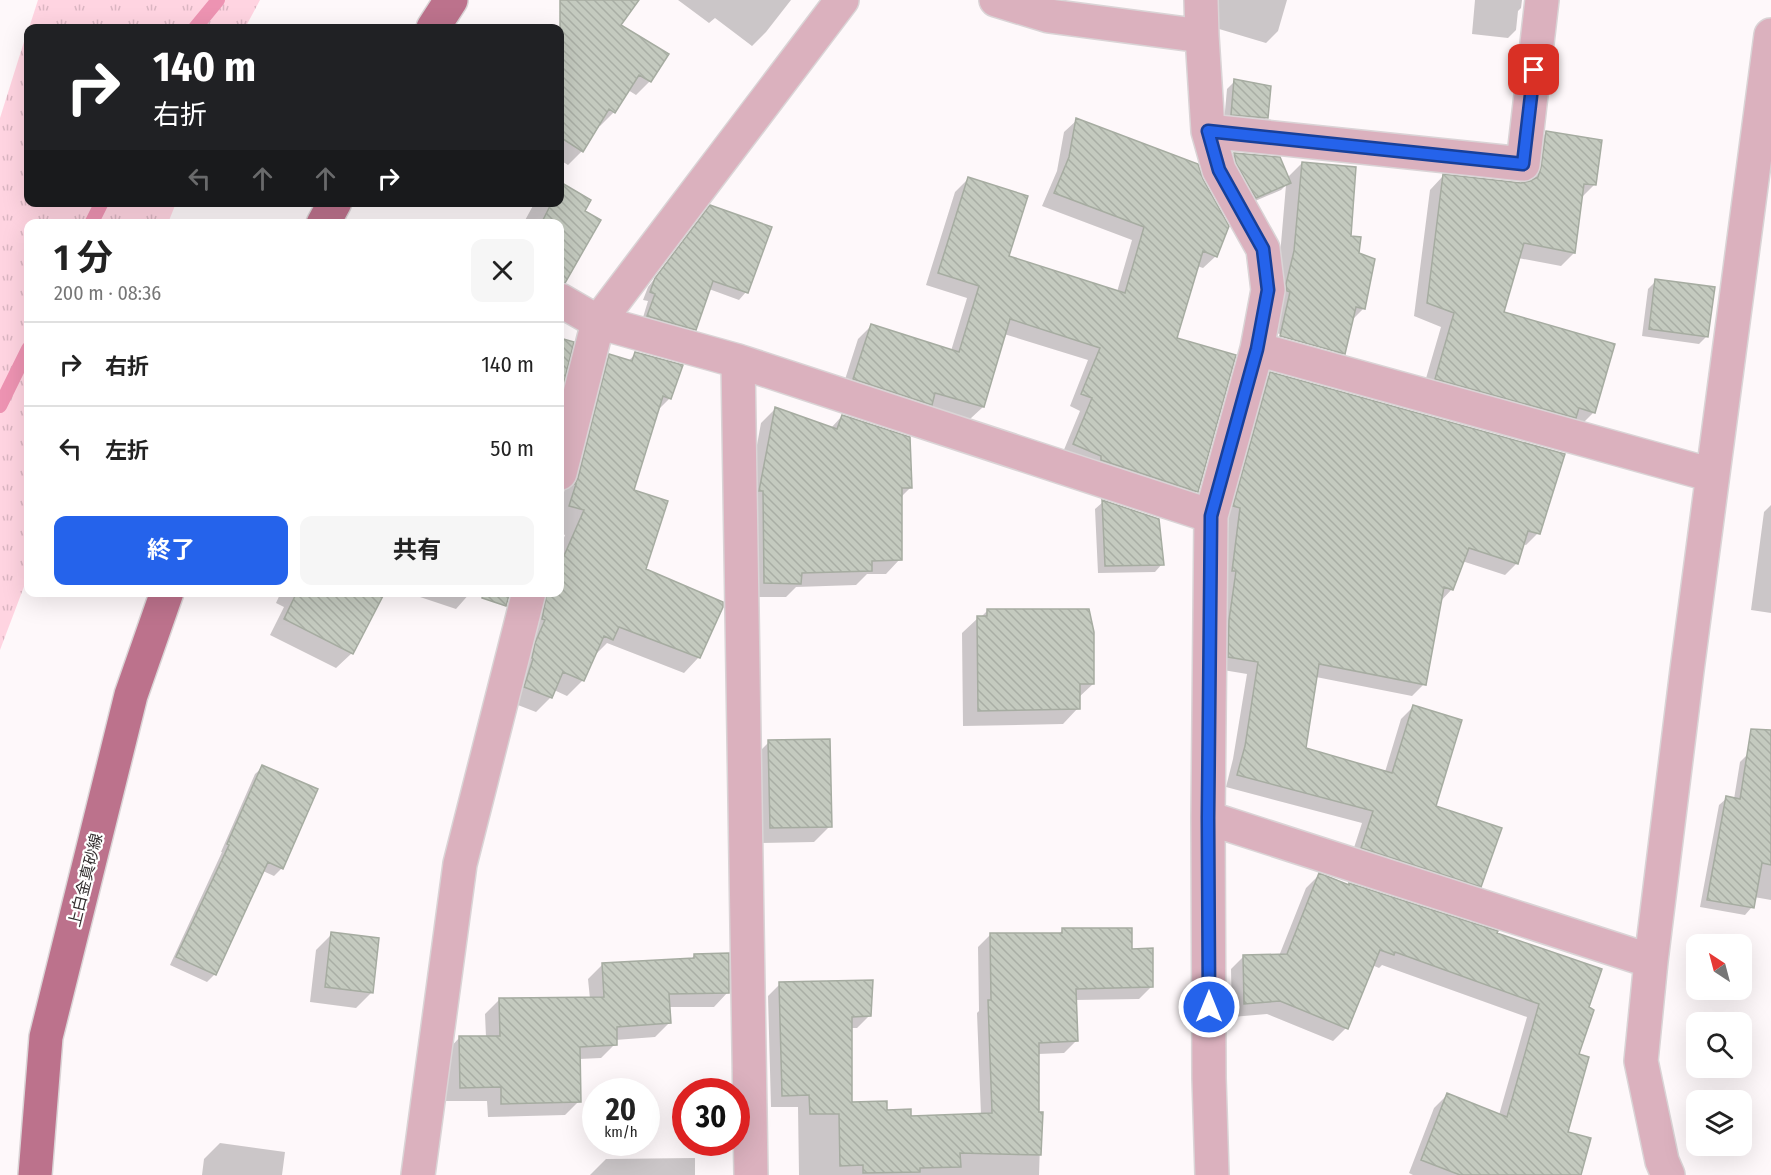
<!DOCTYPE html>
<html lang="ja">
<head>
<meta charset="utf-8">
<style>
	body { margin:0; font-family:"Fira Sans Condensed","Noto Sans JP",sans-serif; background:#f6f6f6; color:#222; height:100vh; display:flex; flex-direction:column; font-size:22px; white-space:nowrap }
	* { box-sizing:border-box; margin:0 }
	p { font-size:20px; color:#767676 }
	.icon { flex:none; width:33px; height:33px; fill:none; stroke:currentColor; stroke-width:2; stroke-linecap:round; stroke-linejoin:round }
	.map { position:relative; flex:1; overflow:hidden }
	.sheet { position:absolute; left:24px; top:219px; width:540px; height:378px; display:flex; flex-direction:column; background:#fff; border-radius:12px; box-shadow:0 6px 24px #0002 }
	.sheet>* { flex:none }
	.banner { position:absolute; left:24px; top:24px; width:540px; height:183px; border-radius:12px; box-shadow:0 6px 24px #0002; background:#202124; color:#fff; overflow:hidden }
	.needle { width:39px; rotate:324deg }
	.controls { position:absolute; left:1686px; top:934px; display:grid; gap:12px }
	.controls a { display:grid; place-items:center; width:66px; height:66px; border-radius:12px; background:#fff; box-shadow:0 6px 24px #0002; font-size:30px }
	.speed { position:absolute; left:582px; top:1078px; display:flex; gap:12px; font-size:30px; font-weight:700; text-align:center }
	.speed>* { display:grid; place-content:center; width:78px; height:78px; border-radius:50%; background:#fff; box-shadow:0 6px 24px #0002; line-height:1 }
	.speed small { font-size:15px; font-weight:400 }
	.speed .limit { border:9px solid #d22; background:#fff; color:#111 }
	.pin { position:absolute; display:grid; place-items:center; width:51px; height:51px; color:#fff; margin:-26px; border-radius:12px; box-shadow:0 3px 9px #0006 }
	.me { position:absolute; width:66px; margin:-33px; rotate:0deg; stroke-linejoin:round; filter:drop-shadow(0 0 4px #0008) }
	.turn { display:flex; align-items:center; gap:21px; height:126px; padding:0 30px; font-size:27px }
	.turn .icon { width:78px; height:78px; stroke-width:2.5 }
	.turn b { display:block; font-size:42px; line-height:51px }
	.lanes { display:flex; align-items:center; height:57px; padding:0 30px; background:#0003; justify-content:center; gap:30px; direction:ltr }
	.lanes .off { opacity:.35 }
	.round { display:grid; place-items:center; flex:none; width:63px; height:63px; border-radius:12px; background:#f6f6f6 }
	.overview { display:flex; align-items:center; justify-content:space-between; height:102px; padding:0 30px }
	h1 { font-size:36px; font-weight:700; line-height:45px }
	.action { display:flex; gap:12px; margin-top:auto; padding:12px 30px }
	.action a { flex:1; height:69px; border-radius:12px; background:#2563eb; color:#fff; font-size:24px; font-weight:700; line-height:69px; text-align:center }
	.action a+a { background:#f6f6f6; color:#222 }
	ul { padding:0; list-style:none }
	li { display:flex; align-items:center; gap:18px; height:84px; padding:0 30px; border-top:2px solid #e0e0e0 }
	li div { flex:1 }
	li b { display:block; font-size:22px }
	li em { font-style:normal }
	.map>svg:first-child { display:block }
	.grass { fill:url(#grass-tufts) }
	.shadow { fill:#0003; fill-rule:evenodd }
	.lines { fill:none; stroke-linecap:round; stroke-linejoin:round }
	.stream { stroke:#ed93b2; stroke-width:14 }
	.building { fill:url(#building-back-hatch); stroke:#a6aca1; stroke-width:1.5 }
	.minor-casing { stroke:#dad4d6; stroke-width:36 }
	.major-casing { stroke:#dad4d6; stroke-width:36 }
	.minor { stroke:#dbb1be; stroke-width:33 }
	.major { stroke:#bc728c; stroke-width:33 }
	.route-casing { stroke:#184099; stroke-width:15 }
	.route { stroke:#2563eb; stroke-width:10 }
	.labels { text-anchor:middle; stroke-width:4.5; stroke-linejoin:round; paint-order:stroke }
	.street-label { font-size:16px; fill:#353031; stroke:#fff }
</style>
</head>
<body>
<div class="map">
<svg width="1771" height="1175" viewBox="0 0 1771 1175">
	<defs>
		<pattern id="grass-tufts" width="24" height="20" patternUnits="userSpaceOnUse" patternTransform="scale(1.5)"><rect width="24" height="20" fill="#ffd4e1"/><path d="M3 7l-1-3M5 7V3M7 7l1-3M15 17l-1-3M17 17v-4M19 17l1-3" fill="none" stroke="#dbb6c2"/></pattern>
		<pattern id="building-back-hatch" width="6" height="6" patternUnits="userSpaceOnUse" patternTransform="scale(1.5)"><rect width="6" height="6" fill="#c4cabf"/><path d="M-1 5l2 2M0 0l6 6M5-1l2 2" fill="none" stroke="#a9aea5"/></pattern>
	</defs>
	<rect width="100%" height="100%" fill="#fef8fa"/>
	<path class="grass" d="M38 0H260L245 28H29Z
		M28 29V202L176 203 168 223 28 224V576L0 650V118Z"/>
	<path class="shadow" d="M579 0H637L619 25 650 81 636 95 628 90 614 112 600 126 598 124 582 151 568 165 560 160V29Z
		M678 0H791L766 32 752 46 715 18 709 23Z
		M1212 0H1287L1278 31 1266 43 1209 26Z
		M1475 0H1522L1521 8 1518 11 1516 30 1508 38 1472 34Z
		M1235 81 1266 118 1258 125 1224 122 1227 89Z
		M1077 120 1216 256 1203 268 1197 266 1175 340 1197 491 1184 504 1061 457 1080 411 1070 406 1088 360 1004 334 983 407 970 419 927 407 841 392 858 339 871 326 951 351 967 298 926 285 955 192 968 179 1007 257 1117 292 1132 240 1042 206 1057 171 1064 132Z
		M1546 133 1594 185 1580 199 1574 253 1561 266 1518 258 1502 313 1594 412 1581 425 1422 392 1441 327 1414 316 1430 190 1443 176 1521 184 1529 181 1533 146Z
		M1234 154 1279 159 1287 178 1302 163 1349 237 1357 254 1364 308 1352 320 1344 353 1329 369 1266 351 1279 267 1286 185 1281 190 1248 204 1227 161ZM1273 332 1335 350V353L1272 335Z
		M560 184 589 201 583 211 564 282 560 286V224H523L535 202H560Z
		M711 207 746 292 739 300 709 289 695 329 687 337 641 324 648 301 643 300 648 287 703 215Z
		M1656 281 1707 336 1699 344 1642 336 1648 289Z
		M560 332 563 333 561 340 572 343 560 392Z
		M636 354 670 398 656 412 632 491 644 570 699 657 684 673 607 643 596 654H594L583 680 567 696 554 690 551 697 536 712 510 702 540 592H560V548L565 535 560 533V493L564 492 594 371 610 356 628 361Z
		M1271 374 1538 533 1526 545 1522 544 1517 563 1505 575 1462 561 1452 589 1440 602 1424 684 1412 696 1316 677 1304 749 1385 772 1401 719 1413 707 1434 807 1480 886 1468 898 1350 860 1362 823 1226 787 1233 759 1247 674 1217 669 1221 583 1229 520 1222 518 1258 386Z
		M775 409 831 428 842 416 910 488 900 498V559L886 574H867L856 585 796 587 786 597H750L746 505 761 423Z
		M1103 502 1162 564 1155 572 1098 573 1095 509Z
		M1771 505V613L1751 610 1764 512Z
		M281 592H383L352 653 336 668 270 635 284 607 276 603Z
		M405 592H471L456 609Z
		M988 610 1093 684 1078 698V708L1063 724 963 726 962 633 978 618 981 617Z
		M769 742 830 826 814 842 755 843 753 758Z
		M1771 751V900L1754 897 1752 907 1745 915 1700 907 1719 805 1727 798 1734 799 1740 762 1748 754Z
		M263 767 282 868 274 876 263 871 215 974 207 982 170 965 222 852H221L255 774Z
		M1319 875 1587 1008 1577 1055 1566 1133 1580 1175H1413L1409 1173 1434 1108 1447 1095 1499 1115 1527 1017 1382 965 1379 968 1372 965 1346 1028 1333 1041 1267 1014 1232 1017 1231 969 1244 956H1279L1306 888Z
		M1063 930 1131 950 1151 987 1139 999 1075 1000 1076 1041 1064 1053 1038 1054V1113H1041L1039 1175H799L798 1107H771L768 996 780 984 869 1016 857 1028H850L851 1103 909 1118 981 1115 977 1013 979 1011 978 947 990 935 1059 934Z
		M332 934 371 993 356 1008 310 1002 316 950Z
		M694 956 728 992 714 1007H668L669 1023 655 1037 615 1040V1044L601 1058 579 1059V1101L565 1115 488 1117 487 1101H446V1052L460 1037H486L485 1014 499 1000 590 999 588 979 602 965 690 960Z
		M220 1143 285 1152 282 1175H202L204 1159Z
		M695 1158V1175H590L606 1159Z"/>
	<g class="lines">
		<path class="stream" d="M195 28 218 0
			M91 224 102 202
			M0 406 28 349"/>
	</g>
	<path class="building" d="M560 0H639L621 25 669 54 651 82 639 75 615 113 609 109 583 152 560 137Z
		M1234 79 1271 86 1268 118 1231 115Z
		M1076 118 1198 164 1203 179 1229 226 1217 257 1203 251 1177 338 1236 355 1198 492 1101 460V456L1073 444 1092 398 1081 394 1100 348 1010 319 984 407 935 393 932 405 853 379 871 324 959 352 979 286 938 273 968 177 1028 196 1009 256 1125 293 1144 227 1054 193 1069 157Z
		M1546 131 1602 140 1596 185 1584 184 1575 253 1524 243 1504 312 1615 344 1595 413 1579 408 1576 418 1435 379 1454 313 1427 303 1443 174 1521 183 1530 181 1538 177 1541 167Z
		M1234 153 1280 157 1291 183 1256 198 1236 163Z
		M1302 162 1356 167 1351 236 1361 237 1359 253 1375 259 1365 309 1356 307 1345 354 1280 336 1290 292 1287 291 1286 284 1294 251Z
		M562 183 591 200 585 211 601 220 565 283 560 281V224H541L552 202H560V188Z
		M710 205 772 227 748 293 713 281 696 330 647 316 655 294 650 292 655 278Z
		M1655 279 1715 287 1708 337 1649 329Z
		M560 338 574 342 560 398Z
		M635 352 683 365 671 399 663 396 634 490 668 501 646 569 723 602V607L700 658 619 627 613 640 604 636 584 681 563 672 552 698 524 687 533 659 532 658 535 643 545 620 542 619 547 592H560V565L584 510 569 506 576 484H575L578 478 609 354 632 361Z
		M1270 372 1565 454 1540 534 1528 531 1518 564 1469 548 1453 590 1444 587 1426 685 1319 664 1306 748 1392 773 1413 705 1462 720 1436 806 1502 828 1481 887 1361 848 1373 811 1237 775 1245 746 1258 662 1228 657 1229 620 1236 571H1232L1240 508 1233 506Z
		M775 407 837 429 842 415 910 437 912 488H902V560L872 561V571L802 573 801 584 764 583 763 491H759Z
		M1102 500 1159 519 1164 565 1105 566Z
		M297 592H385L353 654 284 619Z
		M483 592H510L506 606 482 598Z
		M987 609H1089L1094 632V684H1080V709L978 711 977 616H987Z
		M1751 729 1771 730V865L1762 863 1754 908 1707 900 1726 796 1740 799Z
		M830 739 832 827 770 828 768 740Z
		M262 765 318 789 283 869 268 862 216 975 176 957 229 845 227 844Z
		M1319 873 1349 885V883L1498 931 1497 933 1602 969 1589 1007 1594 1010 1579 1054 1589 1057 1568 1132 1591 1138 1581 1175H1460L1421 1160 1447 1093 1507 1117 1539 1004 1395 952 1394 955 1380 950 1348 1029 1280 1001 1244 1004 1243 955 1287 954Z
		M1062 928H1132V949L1153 948V987L1076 989 1078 1041 1039 1043V1112H1043L1041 1155 960 1153 961 1167 920 1168V1172L863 1173V1165L840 1166 839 1114H810L809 1095 782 1096 779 982 873 980 871 1016 852 1017V1102L887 1101V1110L911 1109V1116L992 1113 988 1000H991L990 933H1062Z
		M331 932 379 938 373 993 325 987Z
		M729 953V993L669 994 671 1023 617 1027V1045L580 1047 581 1102 501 1104V1087L460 1088 459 1036H500L499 998 604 997 602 963 694 958V954Z"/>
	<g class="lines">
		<g class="minor-casing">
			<path id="minor" d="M996 0 1049 16 1202 36
				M1201 0 1202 36 1208 131 1219 170 1263 249 1268 290 1257 349 1211 516 1208 818 1209 1078 1212 1175
				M1208 131 1523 164 1542 0
				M560 300 598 322 738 361 1211 516
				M1257 349 1712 475
				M738 361 751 1175
				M560 473 598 322 842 0
				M1208 818 1651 961
				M418 1175 460 864 529 592
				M1668 1175 1662 1161 1641 1061 1651 961 1687 670 1771 35"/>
		</g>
		<g class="major-casing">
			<path id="major" d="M433 28 451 0
				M323 224 335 202
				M35 1175 46 1037 131 695 167 592"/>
		</g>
		<use href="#minor" class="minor"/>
		<use href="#major" class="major"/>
	</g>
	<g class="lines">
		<g class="route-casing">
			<path id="route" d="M1209 1007 1208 818 1211 516 1257 349 1268 290 1263 249 1219 170 1208 131 1523 164 1534 70"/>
		</g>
		<use href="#route" class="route"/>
	</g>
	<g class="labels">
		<g class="street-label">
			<text transform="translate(85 880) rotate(-76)" y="6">上白金真砂線</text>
		</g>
	</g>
</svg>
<div class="controls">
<a><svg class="needle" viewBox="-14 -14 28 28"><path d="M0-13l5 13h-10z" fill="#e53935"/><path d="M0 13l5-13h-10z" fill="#767676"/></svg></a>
<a><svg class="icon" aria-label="search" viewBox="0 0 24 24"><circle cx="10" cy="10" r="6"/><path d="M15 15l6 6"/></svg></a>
<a><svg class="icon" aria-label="layers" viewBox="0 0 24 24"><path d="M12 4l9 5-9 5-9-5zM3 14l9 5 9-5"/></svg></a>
</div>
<div class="speed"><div>20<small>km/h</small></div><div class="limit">30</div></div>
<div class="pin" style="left:1534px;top:70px;background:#d93025"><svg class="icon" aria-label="arrive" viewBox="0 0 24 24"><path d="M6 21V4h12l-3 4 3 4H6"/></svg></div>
<svg class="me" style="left:1209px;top:1007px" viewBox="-20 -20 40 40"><circle r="17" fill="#2563eb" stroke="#fff" stroke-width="3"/><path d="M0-11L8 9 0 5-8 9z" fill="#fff"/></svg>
<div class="banner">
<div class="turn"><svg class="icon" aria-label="right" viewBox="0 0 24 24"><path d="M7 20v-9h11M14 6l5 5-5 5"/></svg><div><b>140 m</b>右折</div></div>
<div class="lanes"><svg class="icon off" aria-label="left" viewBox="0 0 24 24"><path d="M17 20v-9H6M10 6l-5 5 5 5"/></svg><svg class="icon off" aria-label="ahead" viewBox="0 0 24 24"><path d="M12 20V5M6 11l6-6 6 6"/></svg><svg class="icon off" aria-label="ahead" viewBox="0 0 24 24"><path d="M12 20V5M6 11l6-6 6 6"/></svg><svg class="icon" aria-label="right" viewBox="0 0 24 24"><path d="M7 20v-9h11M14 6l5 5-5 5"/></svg></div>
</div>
<section class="sheet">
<div class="overview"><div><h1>1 分</h1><p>200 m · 08:36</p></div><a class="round"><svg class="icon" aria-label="close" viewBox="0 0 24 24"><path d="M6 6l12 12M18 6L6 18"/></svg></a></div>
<ul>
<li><svg class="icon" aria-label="right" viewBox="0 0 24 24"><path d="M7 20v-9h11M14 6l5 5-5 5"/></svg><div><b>右折</b></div><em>140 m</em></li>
<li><svg class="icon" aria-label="left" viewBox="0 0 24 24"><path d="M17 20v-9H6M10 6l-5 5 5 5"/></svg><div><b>左折</b></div><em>50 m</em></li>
</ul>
<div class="action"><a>終了</a><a>共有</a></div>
</section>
</div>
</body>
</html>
